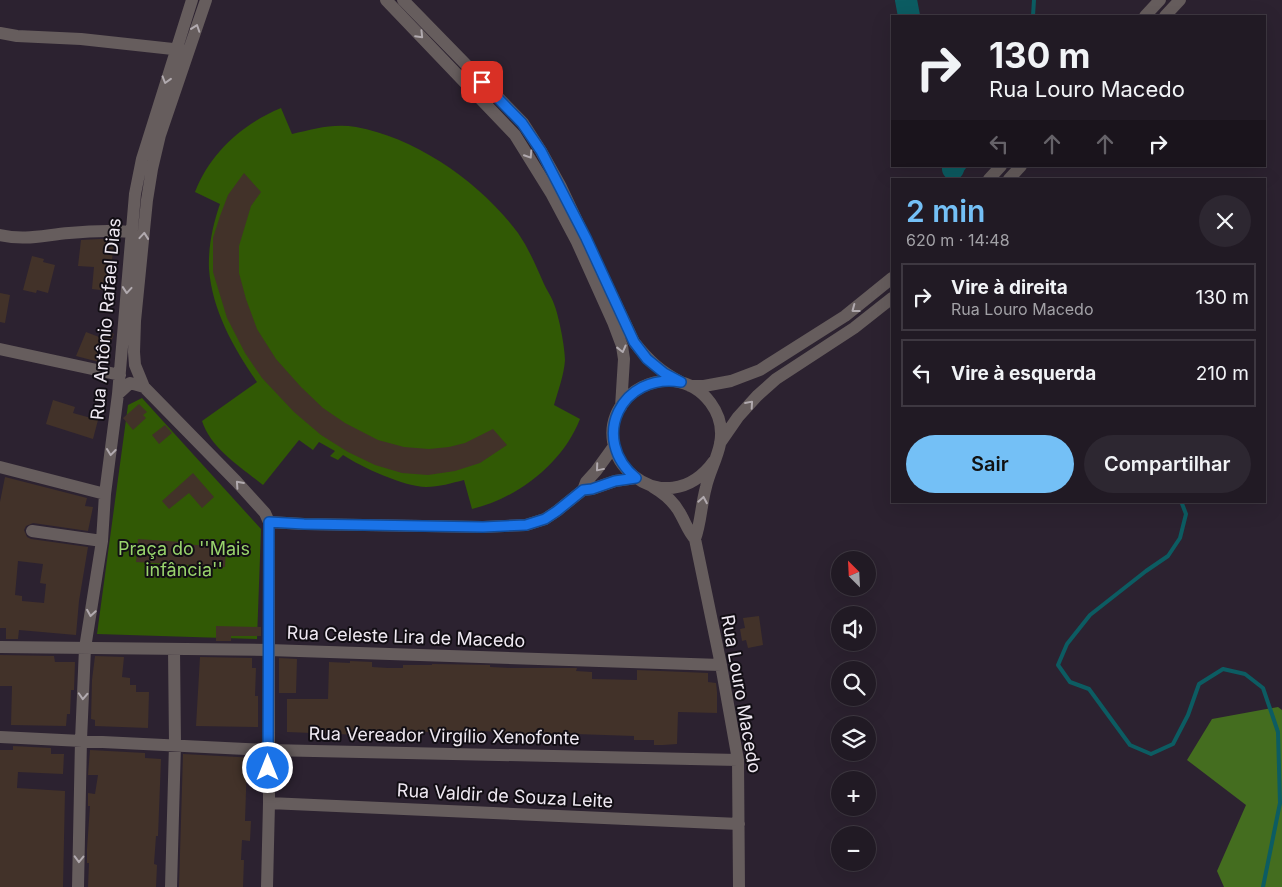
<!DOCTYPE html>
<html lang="pt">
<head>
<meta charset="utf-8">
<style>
	body { margin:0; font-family:Inter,sans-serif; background:#2d2731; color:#f1f3f6; height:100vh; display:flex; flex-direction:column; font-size:19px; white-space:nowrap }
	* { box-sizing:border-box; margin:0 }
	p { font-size:16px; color:#a2a1a6 }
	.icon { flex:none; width:28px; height:28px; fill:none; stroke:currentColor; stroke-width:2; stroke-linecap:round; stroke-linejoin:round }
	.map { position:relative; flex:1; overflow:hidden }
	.details { position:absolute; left:891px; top:178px; width:375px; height:325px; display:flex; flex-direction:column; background:#211a24; border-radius:0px; box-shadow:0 5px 20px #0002,0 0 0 1px #3e3841 }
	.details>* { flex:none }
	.banner { position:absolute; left:891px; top:15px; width:375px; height:152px; border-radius:0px; box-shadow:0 5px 20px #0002,0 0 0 1px #3e3841; background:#211a24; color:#f1f3f6; overflow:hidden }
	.needle { width:32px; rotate:336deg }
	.controls { position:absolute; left:831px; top:551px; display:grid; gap:10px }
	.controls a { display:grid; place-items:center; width:45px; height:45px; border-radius:50%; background:#211a24; box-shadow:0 5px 20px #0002,0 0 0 1px #3e3841; font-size:25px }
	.pin { position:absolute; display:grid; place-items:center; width:42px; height:42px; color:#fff; margin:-21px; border-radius:10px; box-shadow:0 2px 8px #0006 }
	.me { position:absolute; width:55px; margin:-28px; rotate:0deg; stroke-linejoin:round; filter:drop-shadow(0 0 4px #0008) }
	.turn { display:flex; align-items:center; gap:18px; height:105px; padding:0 15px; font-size:22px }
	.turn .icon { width:65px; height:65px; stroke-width:2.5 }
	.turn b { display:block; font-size:35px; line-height:42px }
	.lanes { display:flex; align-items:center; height:48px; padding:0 15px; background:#0003; justify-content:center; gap:25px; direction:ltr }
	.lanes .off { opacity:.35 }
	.round { display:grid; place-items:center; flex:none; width:52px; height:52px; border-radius:26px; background:#2d2731 }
	.summary { display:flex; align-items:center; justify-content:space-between; height:85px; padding:0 15px }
	h1 { font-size:30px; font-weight:600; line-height:38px; color:#74c0f6 }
	.action { display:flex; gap:10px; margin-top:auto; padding:10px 15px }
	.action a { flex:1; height:58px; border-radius:30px; background:#74c0f6; color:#111; font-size:20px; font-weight:600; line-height:58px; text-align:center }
	.action a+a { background:#2d2731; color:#f1f3f6 }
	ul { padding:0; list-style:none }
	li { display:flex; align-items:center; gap:15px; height:68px; margin:0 10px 8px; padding:0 5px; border:2px solid #3e3841; border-radius:0px }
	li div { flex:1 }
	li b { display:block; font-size:19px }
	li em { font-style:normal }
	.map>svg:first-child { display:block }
	.green { fill:#315905 }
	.forest { fill:#446d1f }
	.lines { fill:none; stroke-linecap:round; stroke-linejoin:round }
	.stream { stroke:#0c5c62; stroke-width:4 }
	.river { stroke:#0c5c62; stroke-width:22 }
	.building { fill:#423229; fill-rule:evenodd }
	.minor { stroke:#665d5d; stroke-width:12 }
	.oneway { stroke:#b1aaaf }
	.route-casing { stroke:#114b97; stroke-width:12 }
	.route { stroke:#1a73e8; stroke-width:9 }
	.labels { text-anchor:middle; stroke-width:4; stroke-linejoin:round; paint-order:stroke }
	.street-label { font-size:18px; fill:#efe9f2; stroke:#120e14 }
	.park-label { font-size:18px; fill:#99d46d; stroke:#120e14 }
</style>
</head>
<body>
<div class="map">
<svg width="1282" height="887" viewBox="0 0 1282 887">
	<rect width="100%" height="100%" fill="#2c2230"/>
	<path class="green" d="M281 108 292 134C313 129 334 123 356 127 417 138 481 183 518 233 529 249 536 266 544 284 547 291 552 297 554 304 559 316 565 348 565 360 564 375 558 391 554 405L580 419C563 463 518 498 472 509L464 480C452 483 439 487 426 487 405 487 361 467 343 455L338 460 330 456 335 451 319 442 313 450 299 440 263 485C241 467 211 449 202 421L257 382C234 349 212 310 209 269 208 247 213 224 220 204L195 192C210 153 242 124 281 108Z
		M142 398 261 529 257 639 97 634 128 405Z"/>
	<path class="forest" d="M1278 707 1282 710V887H1224L1217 871 1246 805 1187 760 1212 719Z"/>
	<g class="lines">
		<path class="stream" d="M1033 16 1034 0
			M959 174 965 166
			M1181 501 1186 514 1180 538 1168 556 1146 571 1090 615 1067 644 1058 665 1070 682 1089 689 1130 745 1151 754 1173 744 1188 715 1199 684 1223 669 1245 674 1263 688 1278 732 1280 803 1263 887"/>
		<path class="river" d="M906 0 909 16
			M953 166V169"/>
	</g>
	<path class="building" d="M244 173 261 192 251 206 239 246V273L246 299 257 329 276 359 301 387 323 408 345 423 378 440 404 447 429 449 449 447 465 443 493 429 507 445 480 463 455 471 428 475 402 473 375 465 348 452 321 435 294 412 262 378 245 353 227 318 213 272V238L220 216 228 195Z
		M100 239 114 240 109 291 92 289 94 267 78 266 81 240Z
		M32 256 44 259 43 262 55 265 48 293 37 290 36 293 23 290Z
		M0 293 10 295 5 323 0 322Z
		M102 329 114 334 103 363 76 356 86 332 99 337Z
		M53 400 75 407 73 413 98 420 93 439 46 424Z
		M139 404 147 412 143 415 146 418 133 430 123 418Z
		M165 425 172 433 159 444 152 435Z
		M193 473 214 497 202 508 189 493 169 509 162 501Z
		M5 477 87 498 85 506 93 507 88 531 33 523 26 526 24 530 27 537 31 539 88 547 79 601 76 635 19 630 18 639H6V628H0V502ZM18 561 43 564 40 583 46 584 44 603 22 601V596L15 595Z
		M138 539 181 542V544L226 547 225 567 136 562Z
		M759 616 763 645 748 648 746 640 742 641 740 629 745 628 743 618Z
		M216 626 261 627V636H231V641H216Z
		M0 655 54 656 55 662H75L74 690H71L70 714H67L66 726 11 725 12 686H0Z
		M95 656 124 657 122 677 130 678V685H136V692H149L148 728 95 726V720L91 719 92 680Z
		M200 657 252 658V668H256L255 696H258V727L196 726Z
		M279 658 297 659 296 693H279Z
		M350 661 372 662V667L388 668H403V665H432V664L490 665V667L511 668H577L576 671 592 672V679L637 680V670L708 673V682L716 683 717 692V713L678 712 677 744 663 745H654V740H634V736L575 734V738L554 737V740L501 739V732L482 731V737H459V733L402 731V735L386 734V736L287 732V699H328L329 662 350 663Z
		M13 746 51 748V754H64L63 774 18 772 17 788 65 791 63 887H0V750H13Z
		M90 750 145 753V758L161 759 158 836H156L154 864 157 865 156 887H88L89 863H87V849L90 806H88V793L95 794 98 775H88Z
		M183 754 256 758V762H247L245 821H251L250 841 242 840 241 860H244L243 887H179Z"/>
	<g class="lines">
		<path class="minor" d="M206 0 160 135 152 169 147 200 135 321 134 352 135 365 144 387 236 481 265 513 269 522V803L267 887
			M386 0 515 135 551 193 577 242 613 322 622 346 624 359 621 407
			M403 0 523 123 541 151 561 187 634 342C648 360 661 372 681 382
			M1145 16 1160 0
			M1165 16 1180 0
			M0 33 17 36 81 39 182 50
			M989 179 1001 166
			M1009 179 1021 166
			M0 235C25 241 44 235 69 233 90 231 110 230 131 232
			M0 349 120 375
			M690 386H704L731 381 760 370 845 316 892 278
			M118 394 130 383 144 387
			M720 443 738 417 757 396 776 379 854 328 892 298
			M0 467 105 494
			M653 487C665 494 675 503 681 515 686 524 688 531 695 539L721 665 738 760 739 887
			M583 490 586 482 596 471 614 446
			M269 522 304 524 483 527 526 525 545 519 557 511 583 490 592 489 615 481 636 478
			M32 531 102 541
			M695 539C701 523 701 505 706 487 709 473 717 459 720 444 726 414 704 385 674 381 657 379 638 386 626 399 579 454 665 529 714 461
			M0 647 269 650 721 665
			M0 737 268 750 738 760
			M269 803 739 824
			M78 887 81 740 85 648 102 541 105 494 118 394 135 194 142 159 192 0
			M171 887 175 744 174 649"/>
	</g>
	<defs><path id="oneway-chevron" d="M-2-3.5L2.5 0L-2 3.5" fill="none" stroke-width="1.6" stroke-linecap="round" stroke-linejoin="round" transform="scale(1.25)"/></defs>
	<g class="oneway">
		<use href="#oneway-chevron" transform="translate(196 28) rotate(-71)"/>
		<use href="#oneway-chevron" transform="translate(420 35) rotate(46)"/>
		<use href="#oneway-chevron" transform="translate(166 80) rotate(107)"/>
		<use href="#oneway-chevron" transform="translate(529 155) rotate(57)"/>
		<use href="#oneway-chevron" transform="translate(144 236) rotate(-85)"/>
		<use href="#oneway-chevron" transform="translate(127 290) rotate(95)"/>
		<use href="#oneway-chevron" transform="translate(855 309) rotate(143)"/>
		<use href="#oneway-chevron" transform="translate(622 349) rotate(76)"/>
		<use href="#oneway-chevron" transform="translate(750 404) rotate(-49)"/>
		<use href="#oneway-chevron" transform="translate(111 452) rotate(97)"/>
		<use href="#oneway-chevron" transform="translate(599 468) rotate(130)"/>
		<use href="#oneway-chevron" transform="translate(239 484) rotate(-132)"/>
		<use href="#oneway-chevron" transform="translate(703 500) rotate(-80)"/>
		<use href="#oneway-chevron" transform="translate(91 613) rotate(99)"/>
		<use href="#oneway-chevron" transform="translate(83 696) rotate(93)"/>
		<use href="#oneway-chevron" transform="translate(79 859) rotate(91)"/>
	</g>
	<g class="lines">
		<g class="route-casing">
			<path id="route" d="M268 768 269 522 304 524 483 527 526 525 545 519 557 511 583 490 592 489 615 481 636 478C589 439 621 372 681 382L664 373 647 359 634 342 586 238 541 151 522 123 482 82"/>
		</g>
		<use href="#route" class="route"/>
	</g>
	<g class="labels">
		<g class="street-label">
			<text transform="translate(106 319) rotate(-85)" y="6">Rua Antônio Rafael Dias</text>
			<text transform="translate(406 637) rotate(2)" y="6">Rua Celeste Lira de Macedo</text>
			<text transform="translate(741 694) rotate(80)" y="6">Rua Louro Macedo</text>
			<text transform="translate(444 736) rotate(1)" y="6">Rua Vereador Virgílio Xenofonte</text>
			<text transform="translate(505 796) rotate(3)" y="6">Rua Valdir de Souza Leite</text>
		</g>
		<g class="park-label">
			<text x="184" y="555">Praça do ''Mais<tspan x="184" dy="21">infância''</tspan></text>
		</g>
	</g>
</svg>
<div class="controls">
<a><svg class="needle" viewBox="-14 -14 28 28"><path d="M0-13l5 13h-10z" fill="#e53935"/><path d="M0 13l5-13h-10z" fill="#a2a1a6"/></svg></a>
<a><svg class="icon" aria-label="sound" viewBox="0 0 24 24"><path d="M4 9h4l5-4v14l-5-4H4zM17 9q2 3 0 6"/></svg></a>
<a><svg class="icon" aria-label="search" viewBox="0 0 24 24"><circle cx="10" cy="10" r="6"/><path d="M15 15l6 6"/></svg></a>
<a><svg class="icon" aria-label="layers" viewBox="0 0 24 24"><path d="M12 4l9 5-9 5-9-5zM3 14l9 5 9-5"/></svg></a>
<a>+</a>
<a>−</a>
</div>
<div class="pin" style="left:482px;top:82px;background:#d93025"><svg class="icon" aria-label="arrive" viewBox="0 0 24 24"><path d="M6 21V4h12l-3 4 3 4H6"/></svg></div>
<svg class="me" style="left:268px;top:768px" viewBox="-20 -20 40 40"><circle r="17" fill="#1a73e8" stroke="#fff" stroke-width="3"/><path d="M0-11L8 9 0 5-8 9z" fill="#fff"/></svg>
<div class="banner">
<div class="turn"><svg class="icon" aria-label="right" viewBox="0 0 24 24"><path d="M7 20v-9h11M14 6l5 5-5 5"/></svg><div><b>130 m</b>Rua Louro Macedo</div></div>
<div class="lanes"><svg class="icon off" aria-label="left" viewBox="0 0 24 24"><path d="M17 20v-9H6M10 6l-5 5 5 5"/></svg><svg class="icon off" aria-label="ahead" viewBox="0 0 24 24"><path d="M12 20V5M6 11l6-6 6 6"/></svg><svg class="icon off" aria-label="ahead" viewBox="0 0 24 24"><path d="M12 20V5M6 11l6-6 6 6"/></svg><svg class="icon" aria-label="right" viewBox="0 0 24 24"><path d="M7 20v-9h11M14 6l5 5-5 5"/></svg></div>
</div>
<section class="details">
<div class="summary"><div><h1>2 min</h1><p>620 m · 14:48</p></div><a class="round"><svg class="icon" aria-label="close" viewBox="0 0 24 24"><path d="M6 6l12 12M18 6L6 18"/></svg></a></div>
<ul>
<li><svg class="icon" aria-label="right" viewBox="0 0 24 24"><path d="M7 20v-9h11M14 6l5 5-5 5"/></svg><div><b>Vire à direita</b><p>Rua Louro Macedo</p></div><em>130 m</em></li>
<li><svg class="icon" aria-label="left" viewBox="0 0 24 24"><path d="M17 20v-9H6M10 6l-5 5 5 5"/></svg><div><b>Vire à esquerda</b></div><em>210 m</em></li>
</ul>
<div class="action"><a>Sair</a><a>Compartilhar</a></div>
</section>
</div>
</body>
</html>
